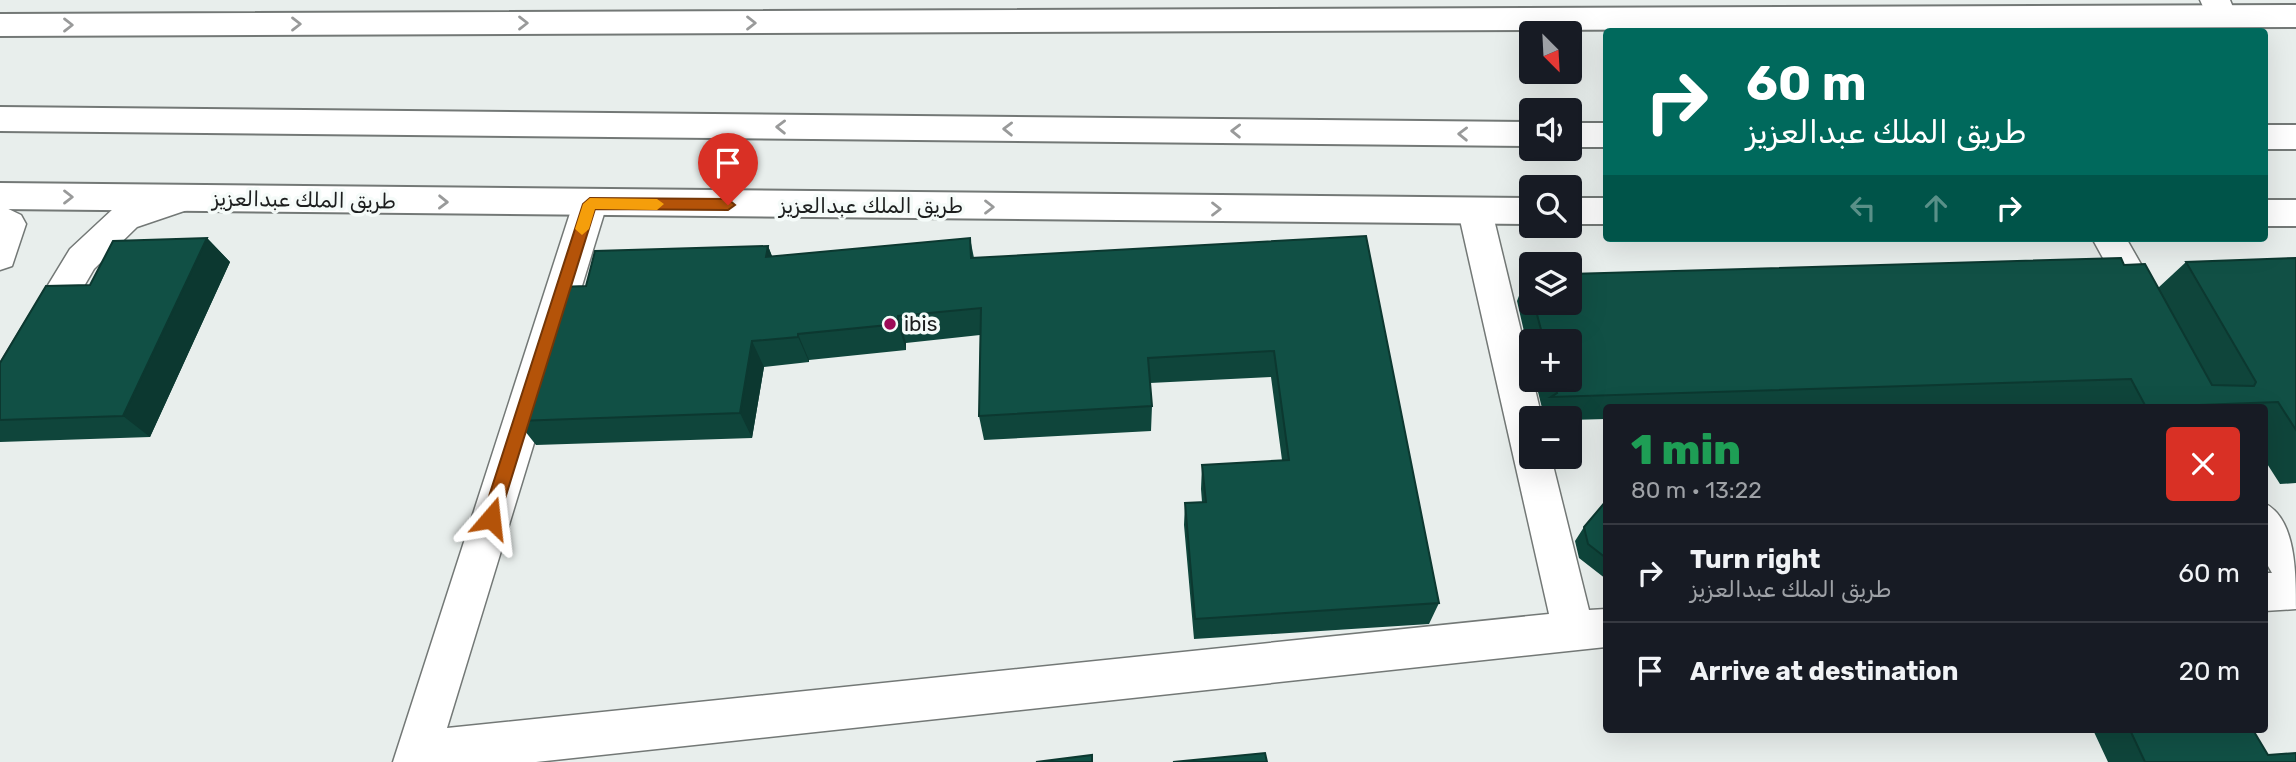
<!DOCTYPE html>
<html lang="en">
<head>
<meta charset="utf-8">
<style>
	body { margin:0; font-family:Rubik,Vazirmatn,sans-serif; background:#20242c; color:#f1f3f6; height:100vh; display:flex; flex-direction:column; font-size:26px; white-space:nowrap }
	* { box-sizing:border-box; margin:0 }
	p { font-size:23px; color:#9ea1a6 }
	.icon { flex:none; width:38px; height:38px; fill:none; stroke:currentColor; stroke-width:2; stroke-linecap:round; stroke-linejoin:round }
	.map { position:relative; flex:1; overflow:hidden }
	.details { position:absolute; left:1603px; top:404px; width:665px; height:329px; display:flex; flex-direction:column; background:#171b24; border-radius:7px; box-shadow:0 7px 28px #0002 }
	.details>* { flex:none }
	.banner { position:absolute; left:1603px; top:28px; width:665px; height:214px; border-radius:7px; box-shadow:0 7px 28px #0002; background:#00695c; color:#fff; overflow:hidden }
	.needle { width:46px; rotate:156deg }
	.fabs { position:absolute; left:1519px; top:21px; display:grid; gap:14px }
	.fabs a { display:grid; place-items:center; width:63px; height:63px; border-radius:7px; background:#171b24; box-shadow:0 7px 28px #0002; font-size:35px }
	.pin { position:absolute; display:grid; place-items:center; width:60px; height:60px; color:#fff; margin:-72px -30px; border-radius:50% 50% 50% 0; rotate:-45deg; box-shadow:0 0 7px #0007 }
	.pin .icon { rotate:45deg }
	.me { position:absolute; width:77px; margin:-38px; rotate:17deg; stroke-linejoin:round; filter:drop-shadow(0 0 5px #0008) }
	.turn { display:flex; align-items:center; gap:24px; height:147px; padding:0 28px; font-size:32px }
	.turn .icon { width:91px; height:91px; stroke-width:2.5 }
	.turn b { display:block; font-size:49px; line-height:60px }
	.lanes { display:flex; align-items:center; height:66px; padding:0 28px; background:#0003; justify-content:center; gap:35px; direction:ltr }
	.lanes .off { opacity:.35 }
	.round { display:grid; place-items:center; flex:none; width:74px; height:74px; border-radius:7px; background:#20242c }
	.head { display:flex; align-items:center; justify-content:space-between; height:119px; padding:0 28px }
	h1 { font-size:42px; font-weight:800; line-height:52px; color:#1e9e55 }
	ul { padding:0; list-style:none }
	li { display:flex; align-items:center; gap:21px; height:98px; padding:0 28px; border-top:2px solid #363941 }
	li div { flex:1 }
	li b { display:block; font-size:26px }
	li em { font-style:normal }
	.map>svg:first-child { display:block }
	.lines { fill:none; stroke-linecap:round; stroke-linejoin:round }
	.minor-casing { stroke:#737876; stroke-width:3 }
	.secondary-casing { stroke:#737876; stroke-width:4 }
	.trunk-casing { stroke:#737876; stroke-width:4 }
	.minor { fill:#fff; fill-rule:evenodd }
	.secondary { fill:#fff; fill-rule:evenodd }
	.trunk { fill:#fff; fill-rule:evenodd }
	.wall { fill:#0f453b }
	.shaded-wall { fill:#0c3830 }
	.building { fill:#115045; stroke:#0c3830; stroke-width:2 }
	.oneway { stroke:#999a9a }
	.route { fill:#b45309; stroke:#753606; stroke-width:2 }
	.slow { fill:#f59e0b }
	.poi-dot { fill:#9d0b57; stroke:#f5fbf9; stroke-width:2.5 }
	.labels { text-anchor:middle; stroke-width:7; stroke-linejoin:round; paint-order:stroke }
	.street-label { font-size:21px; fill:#1c1e1e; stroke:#f5fbf9 }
	.poi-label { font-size:21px; fill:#1c1e1e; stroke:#f5fbf9; text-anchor:start }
</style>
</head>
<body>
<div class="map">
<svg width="2296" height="762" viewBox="0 0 2296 762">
	<rect width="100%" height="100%" fill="#e8eeec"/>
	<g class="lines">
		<g class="minor-casing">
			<path id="minor" d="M2200 0H2230L2237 17 2233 24 2222 27 2211 24Z
				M184 185 196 189 201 198 196 207 137 227 94 269 13 408 0 413V364L70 249 113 209Z
				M590 191 602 195 607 204 447 728 1549 614 1458 211 1463 202 1475 198 1487 202 1492 211 1542 418H1531V457H1551L1589 610 1606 609V647L536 762H393L573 204 578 195Z
				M0 205 21 215 26 224 12 266 0 270Z
				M2092 238H2126L2162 301 2156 311 2144 315 2132 311Z
				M2264 503C2296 518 2296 573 2296 609L2264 611V573H2272L2264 559Z"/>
		</g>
		<g class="secondary-casing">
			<path id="secondary" d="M2296 5V27L0 36V14Z"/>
		</g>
		<g class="trunk-casing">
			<path id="trunk" d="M0 107 1531 122V146L0 131Z
				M1570 123H1606V147H1570Z
				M2264 125H2296V149H2264Z
				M0 183 1531 198V224L0 209Z
				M1570 198H1606V224H1570Z
				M2264 200H2296V226H2264Z"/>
		</g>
		<use href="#minor" class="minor"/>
		<use href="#secondary" class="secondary"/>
		<use href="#trunk" class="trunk"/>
	</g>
	<path class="wall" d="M1366 236 1439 603 1429 624 1194 639 1184 525 1185 503 1202 502 1201 489 1202 465 1282 460 1271 377 1150 383 1152 406 1151 431 984 440 979 416 980 335 906 343V350L809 360V362L764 367 752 438 536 445 517 421 586 286 768 246 772 257 970 238 974 258Z
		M207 238 230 262 150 437 0 442V363L90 285Z
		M2296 258V483L2280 484 2264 459V408H2104L2102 404 1975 408H1606V419L1570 420V418H1540L1543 412 1535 380H1570V341H1531V362L1517 301 1527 275H1531V303H1570L2124 265 2158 288 2186 262Z
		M1606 501V579L1579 558 1575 541 1584 527Z
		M2098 730H2253L2268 755 2296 762H2108L2094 732Z"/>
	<path class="shaded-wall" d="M207 238 230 262 150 437 123 416Z
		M768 246 779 273 766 257Z
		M898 316 906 343V350L898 324Z
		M798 334 809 360V362L798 337Z
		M752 341 764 367 752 438 740 413Z"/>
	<path class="building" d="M1366 236 1439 603 1195 619 1185 503 1206 502 1202 465 1289 460 1274 351 1148 358 1152 406 979 416 981 308 898 316V324L798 334V337L752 341 740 413 517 421 559 287 586 286 595 251 768 246 766 257 970 238 971 258Z
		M207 238 123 416 0 420V363L46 286 90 285 113 241Z
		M2121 258 2124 265 2145 264 2212 385 2254 386 2256 382 2186 262 2296 258V430L2278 402 2146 407 2131 379 1551 397 1557 393 1553 380H1570V341H1544L1534 303H1570V274Z
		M1527 275H1531V292Z
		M1606 501V558L1588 544 1584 527Z
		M2130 730H2253L2268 755 2296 753V762H2145Z
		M1265 753 1267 762H1173Z
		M1092 755V762H1036Z"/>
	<defs><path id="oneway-chevron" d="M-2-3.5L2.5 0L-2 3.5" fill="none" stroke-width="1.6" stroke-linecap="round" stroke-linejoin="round" transform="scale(1.75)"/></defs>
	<g class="oneway">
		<use href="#oneway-chevron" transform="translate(523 23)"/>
		<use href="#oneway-chevron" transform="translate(751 23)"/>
		<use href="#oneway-chevron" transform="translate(296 24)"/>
		<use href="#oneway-chevron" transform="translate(68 25)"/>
		<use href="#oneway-chevron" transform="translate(781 127) rotate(-179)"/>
		<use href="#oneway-chevron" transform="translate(1008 129) rotate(-179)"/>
		<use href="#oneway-chevron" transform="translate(1236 131) rotate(-179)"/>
		<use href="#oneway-chevron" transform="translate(1463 134) rotate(-179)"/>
		<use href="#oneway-chevron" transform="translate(68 197)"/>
		<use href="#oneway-chevron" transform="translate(443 202) rotate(1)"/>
		<use href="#oneway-chevron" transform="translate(989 207)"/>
		<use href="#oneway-chevron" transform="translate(1216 209)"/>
	</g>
	<path class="route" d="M590 198 728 199 735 205 728 210 595 209 499 518 497 523 491 525 485 523 482 518 583 204Z"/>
	<path class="slow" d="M590 198 657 199 664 204 657 210 595 209 589 229 582 235 575 229 583 204Z"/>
	<circle class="poi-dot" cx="890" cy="324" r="7"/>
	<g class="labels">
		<g class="street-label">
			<text transform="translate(304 200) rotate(1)" y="7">طريق الملك عبدالعزيز</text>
			<text x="871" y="213">طريق الملك عبدالعزيز</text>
		</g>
		<g class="poi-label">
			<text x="904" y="331">ibis</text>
		</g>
	</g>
</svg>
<div class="fabs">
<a><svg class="needle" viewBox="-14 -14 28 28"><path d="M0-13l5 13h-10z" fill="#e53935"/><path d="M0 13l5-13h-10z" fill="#9ea1a6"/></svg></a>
<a><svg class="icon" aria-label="sound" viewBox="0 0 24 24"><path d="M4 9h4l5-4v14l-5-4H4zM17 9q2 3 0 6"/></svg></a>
<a><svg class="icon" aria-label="search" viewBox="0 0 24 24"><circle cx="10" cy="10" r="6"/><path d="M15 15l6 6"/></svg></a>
<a><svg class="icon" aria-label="layers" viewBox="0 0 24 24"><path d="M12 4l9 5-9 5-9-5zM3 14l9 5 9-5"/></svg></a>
<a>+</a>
<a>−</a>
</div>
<div class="pin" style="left:728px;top:205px;background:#d93025"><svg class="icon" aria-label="arrive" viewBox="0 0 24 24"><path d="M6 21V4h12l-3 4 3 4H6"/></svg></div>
<svg class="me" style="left:491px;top:518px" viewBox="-20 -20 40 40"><path d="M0-17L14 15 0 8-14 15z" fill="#b45309" stroke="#fff" stroke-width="4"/></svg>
<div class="banner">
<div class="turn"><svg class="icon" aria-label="right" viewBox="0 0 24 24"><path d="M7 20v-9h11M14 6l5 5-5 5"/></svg><div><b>60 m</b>طريق الملك عبدالعزيز</div></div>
<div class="lanes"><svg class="icon off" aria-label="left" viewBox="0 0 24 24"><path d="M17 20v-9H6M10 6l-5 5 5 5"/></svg><svg class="icon off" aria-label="ahead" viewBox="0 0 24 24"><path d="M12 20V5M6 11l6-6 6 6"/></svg><svg class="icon" aria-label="right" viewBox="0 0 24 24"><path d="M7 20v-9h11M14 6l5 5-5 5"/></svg></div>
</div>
<section class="details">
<div class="head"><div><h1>1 min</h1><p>80 m · 13:22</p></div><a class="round" style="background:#d93025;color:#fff"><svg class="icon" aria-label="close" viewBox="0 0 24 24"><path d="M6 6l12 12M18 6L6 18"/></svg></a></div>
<ul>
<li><svg class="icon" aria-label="right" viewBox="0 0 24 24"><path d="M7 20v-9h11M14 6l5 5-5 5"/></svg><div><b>Turn right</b><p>طريق الملك عبدالعزيز</p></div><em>60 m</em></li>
<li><svg class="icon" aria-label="arrive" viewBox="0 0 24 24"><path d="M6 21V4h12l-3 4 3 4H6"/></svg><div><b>Arrive at destination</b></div><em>20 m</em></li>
</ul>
</section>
</div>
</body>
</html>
